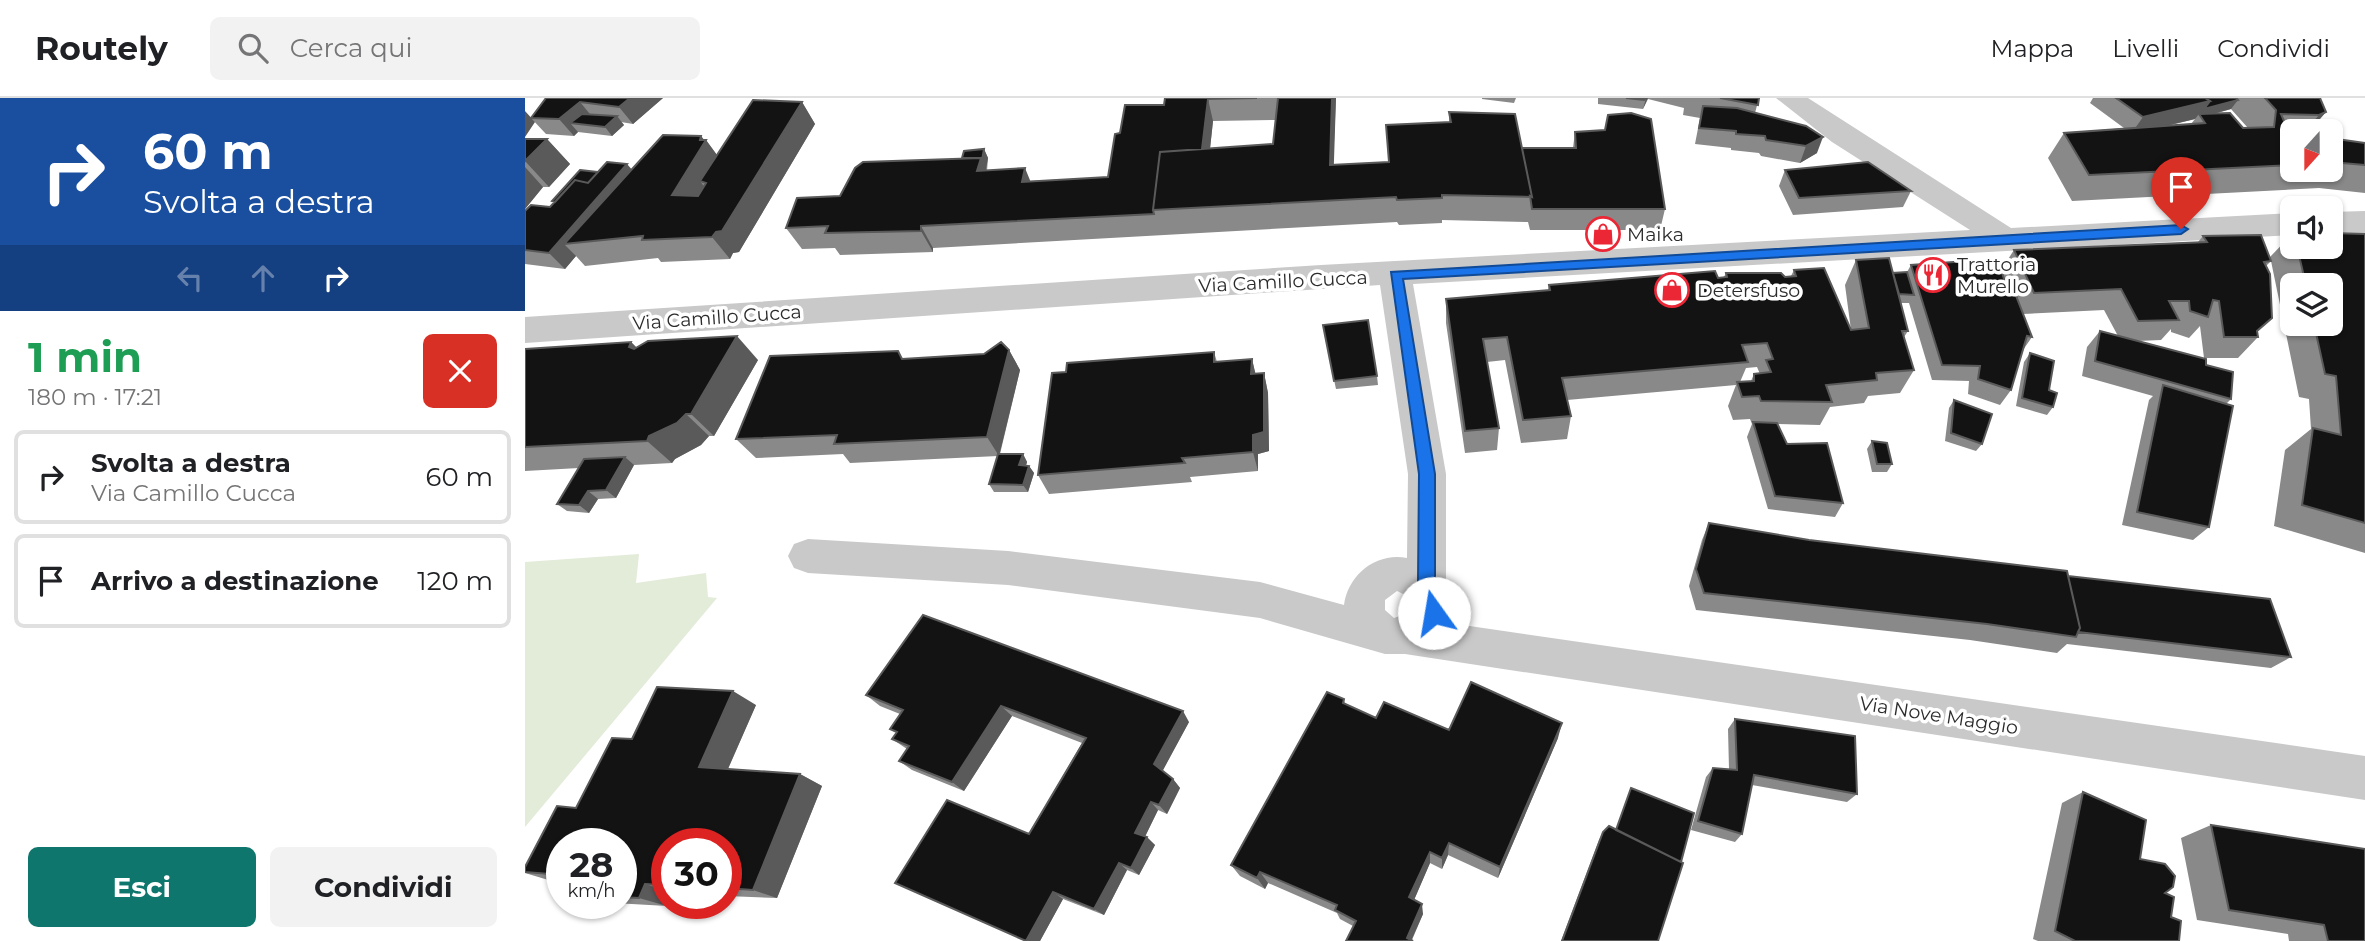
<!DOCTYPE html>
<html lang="it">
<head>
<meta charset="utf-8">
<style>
	body { margin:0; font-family:Montserrat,sans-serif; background:#f2f2f2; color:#202124; height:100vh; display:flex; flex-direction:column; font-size:26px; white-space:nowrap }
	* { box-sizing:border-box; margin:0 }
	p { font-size:23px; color:#757577 }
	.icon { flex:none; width:38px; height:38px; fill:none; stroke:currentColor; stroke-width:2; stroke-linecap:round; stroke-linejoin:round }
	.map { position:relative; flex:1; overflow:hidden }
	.side { display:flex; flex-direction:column; background:#fff; width:525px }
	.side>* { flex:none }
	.banner { background:#1a4fa0; color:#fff; overflow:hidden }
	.needle { width:46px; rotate:201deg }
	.controls { position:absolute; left:1755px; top:21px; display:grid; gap:14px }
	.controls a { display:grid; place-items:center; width:63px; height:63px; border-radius:10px; background:#fff; box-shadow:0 2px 5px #0004; font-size:35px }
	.speed { position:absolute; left:21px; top:730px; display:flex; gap:14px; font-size:35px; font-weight:700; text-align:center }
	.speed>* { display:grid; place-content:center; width:91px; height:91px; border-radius:50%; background:#fff; box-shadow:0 2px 5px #0004; line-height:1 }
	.speed small { font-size:18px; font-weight:400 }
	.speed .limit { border:10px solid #d22; background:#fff; color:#111 }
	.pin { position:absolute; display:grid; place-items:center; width:60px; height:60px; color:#fff; margin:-72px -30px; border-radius:50% 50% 50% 0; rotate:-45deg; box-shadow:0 0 7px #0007 }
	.pin .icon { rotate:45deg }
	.me { position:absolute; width:77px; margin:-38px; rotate:347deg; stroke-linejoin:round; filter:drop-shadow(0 0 5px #0008) }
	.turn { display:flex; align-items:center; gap:24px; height:147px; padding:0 28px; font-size:32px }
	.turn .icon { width:91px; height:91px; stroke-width:2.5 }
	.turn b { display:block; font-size:49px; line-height:60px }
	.lanes { display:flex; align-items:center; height:66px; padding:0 28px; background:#0003; justify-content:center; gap:35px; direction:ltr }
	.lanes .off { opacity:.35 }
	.round { display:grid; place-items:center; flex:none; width:74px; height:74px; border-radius:10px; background:#f2f2f2 }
	.headline { display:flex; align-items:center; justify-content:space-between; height:119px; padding:0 28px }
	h1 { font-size:42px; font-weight:700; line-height:52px; color:#1e9e55 }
	.primary-button { display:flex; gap:14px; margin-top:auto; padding:14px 28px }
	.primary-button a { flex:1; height:80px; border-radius:10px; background:#0f766e; color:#fff; font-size:28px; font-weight:700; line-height:80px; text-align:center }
	.primary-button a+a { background:#f2f2f2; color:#202124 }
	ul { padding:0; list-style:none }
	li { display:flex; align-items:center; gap:21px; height:94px; margin:0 14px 10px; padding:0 14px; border:4px solid #e0e0e0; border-radius:10px }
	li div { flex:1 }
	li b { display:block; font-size:26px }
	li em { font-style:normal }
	header { display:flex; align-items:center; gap:42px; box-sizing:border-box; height:98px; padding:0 35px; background:#fff; border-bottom:2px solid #e0e0e0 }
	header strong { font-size:33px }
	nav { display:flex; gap:38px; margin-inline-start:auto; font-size:24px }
	.search { width:490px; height:63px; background:#f2f2f2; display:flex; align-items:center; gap:18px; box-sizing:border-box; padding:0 24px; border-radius:10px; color:#757577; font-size:26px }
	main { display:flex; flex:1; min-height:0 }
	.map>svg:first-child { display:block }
	.green { fill:#e3ebd9 }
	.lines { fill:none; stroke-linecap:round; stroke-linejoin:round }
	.minor { fill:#c9c9c9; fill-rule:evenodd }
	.wall { fill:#898989; fill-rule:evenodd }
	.shaded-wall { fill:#5a5a5a }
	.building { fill:#131313; stroke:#5a5a5a; stroke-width:2 }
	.route { fill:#1a73e8; stroke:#114b97; stroke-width:2 }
	.labels { text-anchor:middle; stroke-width:7; stroke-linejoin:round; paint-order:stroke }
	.poi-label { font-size:19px; fill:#2c2c2c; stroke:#fff; text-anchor:start }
	.street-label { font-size:19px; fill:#2c2c2c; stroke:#fff }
</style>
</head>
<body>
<header>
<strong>Routely</strong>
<div class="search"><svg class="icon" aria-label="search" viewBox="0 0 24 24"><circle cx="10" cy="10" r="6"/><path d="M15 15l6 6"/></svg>Cerca qui</div>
<nav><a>Mappa</a><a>Livelli</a><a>Condividi</a></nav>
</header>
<main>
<section class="side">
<div class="banner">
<div class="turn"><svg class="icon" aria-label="right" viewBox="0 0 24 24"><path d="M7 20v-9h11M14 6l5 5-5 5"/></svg><div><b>60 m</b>Svolta a destra</div></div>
<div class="lanes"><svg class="icon off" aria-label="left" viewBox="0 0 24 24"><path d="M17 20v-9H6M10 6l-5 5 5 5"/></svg><svg class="icon off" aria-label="ahead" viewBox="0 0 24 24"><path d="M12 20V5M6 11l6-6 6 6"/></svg><svg class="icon" aria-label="right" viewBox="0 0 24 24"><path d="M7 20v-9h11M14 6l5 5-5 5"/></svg></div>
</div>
<div class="headline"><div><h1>1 min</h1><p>180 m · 17:21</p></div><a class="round" style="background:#d93025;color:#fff"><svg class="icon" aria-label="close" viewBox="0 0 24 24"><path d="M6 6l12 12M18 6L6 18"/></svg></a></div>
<ul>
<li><svg class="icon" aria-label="right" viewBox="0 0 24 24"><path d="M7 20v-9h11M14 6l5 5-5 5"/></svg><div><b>Svolta a destra</b><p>Via Camillo Cucca</p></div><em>60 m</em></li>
<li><svg class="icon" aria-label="arrive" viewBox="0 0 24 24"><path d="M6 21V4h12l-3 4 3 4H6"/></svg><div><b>Arrivo a destinazione</b></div><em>120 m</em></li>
</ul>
<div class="primary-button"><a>Esci</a><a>Condividi</a></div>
</section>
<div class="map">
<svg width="1840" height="843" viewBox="0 0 1840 843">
	<rect width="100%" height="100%" fill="#fff"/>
	<path class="green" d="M114 456 111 485 181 475 183 499 192 500 0 729V464Z"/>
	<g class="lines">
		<path class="minor" d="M1251 0H1283L1486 130 1768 115V137L888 186 921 376V483L929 505 924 525 1840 658V702L880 556H860L735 520 483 487 283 475 269 470 263 458 269 446 283 441 483 453 735 484 819 507C823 477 851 454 882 460L883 376 855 187 0 245V219L796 167 1445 132 1307 44ZM872 493 888 501V513L869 520 860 512V502Z
			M1840 113V135L1806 136V114Z"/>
	</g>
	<path class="wall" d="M21 0H138L108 26 96 24 99 27 87 38 53 34 49 38 21 36 6 20Z
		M640 0H811L808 67 864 64 924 24V14L997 50H1048L1050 34 1140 111 1135 132H1005L1003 124 917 122V125L874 127 872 124 408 150V154L315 157 310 150 277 151 261 130 315 98 437 60 459 51 463 60 462 73 505 83 583 79 595 35 639 7ZM751 22 748 46 685 51 688 23Z
		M957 0H991L989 5 957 1Z
		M1073 0H1234L1230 15 1292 55 1275 65 1236 58 1234 55 1206 52V50L1170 46 1175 20 1158 17 1159 10 1123 1 1118 11 1073 6Z
		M1568 0H1795L1801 14 1789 28 1805 27 1812 41 1840 45V95L1794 90 1547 103 1523 60 1539 35 1599 30 1565 5ZM1706 11 1723 30H1718L1705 15 1689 16ZM1670 21 1666 26 1642 28ZM1768 33H1806V72H1768Z
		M277 4 290 26 214 154 208 155 205 161 136 164 133 160 60 168 51 158 40 171 0 166V113L25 109 29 105 27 103 73 74 107 71 176 38 179 42H181L192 57Z
		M0 41H22L45 66 24 89H18L0 111Z
		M1260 72 1386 93 1378 109 1268 117 1254 88Z
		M1768 135V149H1806L1840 136V455L1749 428 1760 352 1786 331 1784 301 1774 299 1746 163 1741 168 1732 234 1733 239 1713 260H1679L1675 228 1664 240 1646 234V231L1636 242 1612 243 1681 267 1706 301 1701 306 1684 429 1668 442 1597 427 1624 302 1628 298 1557 278 1562 249 1575 233 1593 238 1579 212 1498 216 1507 239 1498 252 1486 292 1475 307 1443 296 1444 283 1407 282 1384 205H1376L1383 233 1379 239 1389 272 1375 295 1343 298 1339 305 1305 309 1295 327 1253 326 1262 346 1318 405 1310 419 1243 411 1222 339 1227 326 1225 321 1208 322 1203 308 1211 287 1042 302 1046 318 1042 341 996 345 980 262 962 264 974 330 972 352 940 355 921 225V201L1023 192 1024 187 1193 180 1199 179 1201 175 1260 179 1266 178 1269 172 1326 232 1320 187 1331 162 1368 175 1382 174 1386 167 1476 172 1489 152 1673 144 1678 138 1745 159ZM1768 187H1806V226H1768ZM1232 269 1235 276H1229L1226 283 1215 284 1221 270Z
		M799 235 852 278 853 287 811 291Z
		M106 244 112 250 233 262 189 338H184L176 347 150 361 147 365 109 367 91 400 73 401 64 415 42 413 32 406 54 370 0 373V251Z
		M484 252 495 272 475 356H498L502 364 501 367 504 368 509 375 503 394H469L464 386 473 358 325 365 318 356 231 360 211 341 378 261 459 256Z
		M689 254 692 264 727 261 730 275H739L743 295 744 353 733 356V373L665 379 667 384 524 396 513 377 541 274Z
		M1505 255 1524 292 1528 309 1522 317 1491 308 1499 264Z
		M1429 302 1457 346 1451 353 1420 343 1424 310Z
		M1347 343 1367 366 1362 374H1347L1342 351Z
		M1184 425 1284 442 1543 478 1766 559 1746 570 1542 546 1532 555 1445 542 1171 512 1164 488 1177 442Z
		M341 597 664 624 637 673 648 681 655 690 642 716 633 712 620 738 630 747 614 777 602 772 579 817 538 801 515 843H501L504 736 557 645 487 618 439 693 387 672 374 663 382 651 367 641 371 635 365 631 375 616 355 608Z
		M819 601 820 606 851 620 924 632 1033 640 973 780 923 757 917 771 905 765 889 802 898 816 887 842 828 828 815 821 812 815 743 785 740 791 715 778 706 767Z
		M231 607 203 671 275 676 297 688 252 800 201 798V746H142V808L89 805H96V746H37V797L29 794 34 784H30L0 775V769L51 710 107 641Z
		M1210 621 1332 696 1322 704 1227 687 1217 736 1210 744 1166 732 1181 679 1188 670 1204 671 1203 631Z
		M1106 690 1133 843H1036L1074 742 1078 734 1091 731Z
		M1558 694 1615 761 1640 795 1646 819 1654 843H1513L1508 841 1537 705Z
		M1686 727 1840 843H1764L1763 836 1672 822 1656 740Z"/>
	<path class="shaded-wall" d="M105 0H138L108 26 94 9Z
		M807 0H811L808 93 805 67Z
		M1121 0H1123L1122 2 1118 11Z
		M683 1 688 23 682 78 676 56Z
		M1713 2 1706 11 1676 19 1674 16 1670 21 1606 36 1618 19 1685 3Z
		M55 4 69 21 45 25 53 34 49 38 34 21Z
		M277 4 290 26 214 154 208 155 205 161 187 139Z
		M0 13 10 24 0 39Z
		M1801 14 1784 33H1780L1794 17Z
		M92 18 99 27 87 38 80 29Z
		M176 38 180 43 181 42 197 64 181 85 175 83 181 91 165 119 147 97Z
		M1298 39 1292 55 1275 65 1281 48Z
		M22 41 45 66 24 89 0 63Z
		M459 51 463 60 461 71 457 62Z
		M456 60 466 82 452 73Z
		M102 66 116 82 39 146 51 158 40 171 24 155Z
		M0 69 18 89 0 111Z
		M500 70 509 92 497 84Z
		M396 128 408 150V154L396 133Z
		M212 238 233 262 189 338 166 316Z
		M106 244 130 268 104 249Z
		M484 252 495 272 474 358 462 339Z
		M727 261 732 282 726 276Z
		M739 275 743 295 744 353 733 356V373L728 354V337Z
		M161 316 184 338 176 347 150 361 147 365 122 343 124 338Z
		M498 356 502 364 499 375 494 367Z
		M100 359 109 367 91 400 81 392Z
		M504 368 509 375 503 394 498 387Z
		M63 393 73 401 64 415 54 407Z
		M208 593 231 607 198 682 174 669Z
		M476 608 487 618 439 693 427 684Z
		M658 613 664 624 636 676 629 666Z
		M1037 625 1033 640 973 780 975 769Z
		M275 676 297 688 252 800 228 792Z
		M648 681 655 690 642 716 634 707Z
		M626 704 633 712 618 743 610 735Z
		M622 739 630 747 614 777 606 770Z
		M924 745 923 757 917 771V760Z
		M905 754V765L886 809 884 799Z
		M594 765 602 772 579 817 569 811Z
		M735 774 743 785 740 791 732 780Z
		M120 786 142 793V805H143L142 808 114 800Z
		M528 794 538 801 515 843H501Z
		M897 806 898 816 886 843 882 840Z"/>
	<path class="building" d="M21 0H105L94 9 55 4 34 21 6 20Z
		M640 0H732L683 1 677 51 635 54 628 112 629 116 396 128V133L300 135 303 128 261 130 272 100 315 98 330 70 338 64 456 60 452 73 500 70 497 84 583 79 590 36 595 35 600 7H639Z
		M753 0H807L805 67 864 64 861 27 926 24 924 14 990 16 1007 99 917 97V100L872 102 871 99 628 112 635 54 748 46Z
		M1101 0H1121L1119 2Z
		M1195 0H1234L1233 7Z
		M1591 0H1680L1685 3 1618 19Z
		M1680 0H1711L1713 2 1679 11 1685 3Z
		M1740 0H1795L1801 14 1794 17 1756 16 1761 28 1805 27 1812 41 1840 45V67L1817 65H1806V33H1768V67L1564 77 1539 35 1680 25 1674 16 1705 15 1718 30 1749 29 1751 12Z
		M228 2 277 4 197 133 191 134 187 139 117 142 118 138 39 146 138 37 176 38 175 42H181L147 97 173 98 181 85 175 83Z
		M1178 8 1212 10 1281 28 1298 39 1281 48 1241 42 1240 38 1211 36V33L1174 30Z
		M1106 15 1126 21 1140 111H1007L1005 98 1007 99 997 50H1051L1050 34 1080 32 1083 17Z
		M57 16 92 18 80 29 45 25Z
		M0 41H22L0 63Z
		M459 51 457 62 456 60H437L439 53Z
		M82 64 102 66 24 155 0 152V113L6 107 25 109 50 82 63 85Z
		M1343 64 1386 93 1274 100 1260 72Z
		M55 72 73 74 63 85 50 82 30 104 27 103Z
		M1806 135 1840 136V425L1777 407 1788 330 1816 337 1811 278 1800 276 1789 226H1806V187H1781L1772 149H1806Z
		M1736 137 1746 163 1739 164 1745 176 1747 220 1732 233 1733 239H1699L1694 203 1688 202 1683 219 1665 213 1664 203H1644L1654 222 1613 223 1596 191 1509 195 1489 152 1682 144 1678 138Z
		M1364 160 1383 233H1377L1389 272 1351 275 1352 282 1301 287 1307 304 1236 303 1234 298 1217 299 1212 284 1229 283V276L1246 274 1241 262 1248 261 1242 245 1217 247 1223 264 1037 280 1046 318 998 322 982 239 958 241 974 330 940 333 921 201 1025 192 1024 187 1190 173 1193 180 1202 179 1201 175H1256L1260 179 1271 178 1269 172 1299 170 1326 232 1344 230 1331 162Z
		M1472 161 1482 189 1488 190 1507 239 1502 238 1486 292 1453 281 1455 268 1417 267 1386 167Z
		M1382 174 1389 197 1374 196 1368 175Z
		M843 222 852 278 809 283 798 227Z
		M1575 233 1681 261V267L1708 274 1706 301 1570 263Z
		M212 238 166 316H161L152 325 124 338 122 343 0 349V251L106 244 104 249 109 251 123 243Z
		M476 244 484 252 462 339 309 346 312 337 211 341 245 258 373 253 377 261 459 256Z
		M689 254V264L727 261 726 276 739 275V334L728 337V354L657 360 660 365 513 377 527 275 541 274 542 265Z
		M1505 255 1529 263 1524 292 1532 295 1528 309 1497 300Z
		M1638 287 1708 308 1684 429 1612 414Z
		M1429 302 1467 316 1457 346 1426 335Z
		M1228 324 1252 325 1262 346 1302 345 1318 405 1250 398Z
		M1347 343 1362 345 1367 366H1352Z
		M473 356H498L494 367 504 368 498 387 464 386Z
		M100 359 81 392 63 393 54 407 32 406 59 361Z
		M1184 425 1284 442 1542 473 1555 530 1551 539 1462 526 1179 495 1171 471Z
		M1543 478 1745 501 1766 559 1553 534 1555 530Z
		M398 517 658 613 629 666 648 681 634 707 626 704 610 735 622 739 606 770 594 765 569 811 528 794 501 843 370 785 422 702 504 736 561 640 476 608 427 684 374 663 384 648 367 641 372 634 365 631 378 612 341 597Z
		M946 584 1037 625 975 769 924 745 917 760 905 754 884 799 897 806 882 840 888 843H821L831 823 810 812 812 807 735 774 732 780 706 767 802 594 819 601 818 605 851 620 859 604 924 632Z
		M132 589 208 593 174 669 275 676 228 792 201 790V746H142V787L120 786 114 800 96 799V746H37V777L0 774V769L32 708 51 710 87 640 107 641Z
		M1210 621 1330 638 1332 696 1229 677 1217 736 1173 723 1188 670 1212 672Z
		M1106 690 1169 715 1156 764 1091 732Z
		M1558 694 1621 722 1615 761 1640 766 1650 778 1648 789 1640 795 1649 799 1646 819 1656 823 1654 843H1550L1530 833Z
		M1686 727 1840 751V843H1803L1799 827 1704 812Z
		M1084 728 1158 765 1133 843H1037L1078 734Z
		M37 779V795L29 794Z"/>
	<path class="route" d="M1656 127 1663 131 1656 136 878 181 910 376V485L919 505 915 520H903L902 505 893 485 894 376 866 174Z"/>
	<defs>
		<g id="shop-ring" transform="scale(1.75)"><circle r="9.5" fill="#fff" stroke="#eb2736" stroke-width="1.5"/><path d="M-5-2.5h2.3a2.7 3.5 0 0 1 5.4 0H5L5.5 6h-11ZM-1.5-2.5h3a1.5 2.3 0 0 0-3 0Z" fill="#eb2736"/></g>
		<g id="restaurant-ring" transform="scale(1.75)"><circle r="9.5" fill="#fff" stroke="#eb2736" stroke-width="1.5"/><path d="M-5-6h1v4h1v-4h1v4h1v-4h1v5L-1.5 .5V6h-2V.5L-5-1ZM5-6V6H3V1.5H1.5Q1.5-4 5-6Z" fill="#eb2736"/></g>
	</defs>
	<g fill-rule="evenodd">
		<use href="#shop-ring" x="1078" y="136"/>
		<use href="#restaurant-ring" x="1408" y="177"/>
		<use href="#shop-ring" x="1147" y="192"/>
	</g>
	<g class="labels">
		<g class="poi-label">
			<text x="1102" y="143">Maika</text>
			<text x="1432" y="173">Trattoria<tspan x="1432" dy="22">Murello</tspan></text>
			<text x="1172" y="199">Detersfuso</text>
		</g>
		<g class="street-label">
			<text transform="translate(758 183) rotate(-3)" y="7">Via Camillo Cucca</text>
			<text transform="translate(192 219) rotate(-4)" y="7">Via Camillo Cucca</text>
			<text transform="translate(1414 617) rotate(9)" y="7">Via Nove Maggio</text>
		</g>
	</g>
</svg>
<div class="controls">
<a><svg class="needle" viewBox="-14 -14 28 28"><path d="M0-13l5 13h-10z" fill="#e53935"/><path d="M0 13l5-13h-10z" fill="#757577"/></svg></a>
<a><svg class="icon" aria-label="sound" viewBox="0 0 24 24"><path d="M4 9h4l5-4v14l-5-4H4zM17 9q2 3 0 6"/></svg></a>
<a><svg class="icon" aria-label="layers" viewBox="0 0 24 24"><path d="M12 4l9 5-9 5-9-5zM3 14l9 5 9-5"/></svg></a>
</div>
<div class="speed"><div>28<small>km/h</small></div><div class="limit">30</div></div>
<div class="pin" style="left:1656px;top:131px;background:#d93025"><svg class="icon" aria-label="arrive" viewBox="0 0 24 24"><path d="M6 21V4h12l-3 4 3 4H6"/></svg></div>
<svg class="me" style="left:909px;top:515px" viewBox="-20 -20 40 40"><circle r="19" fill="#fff"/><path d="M0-13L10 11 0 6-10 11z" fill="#1a73e8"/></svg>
</div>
</main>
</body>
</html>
